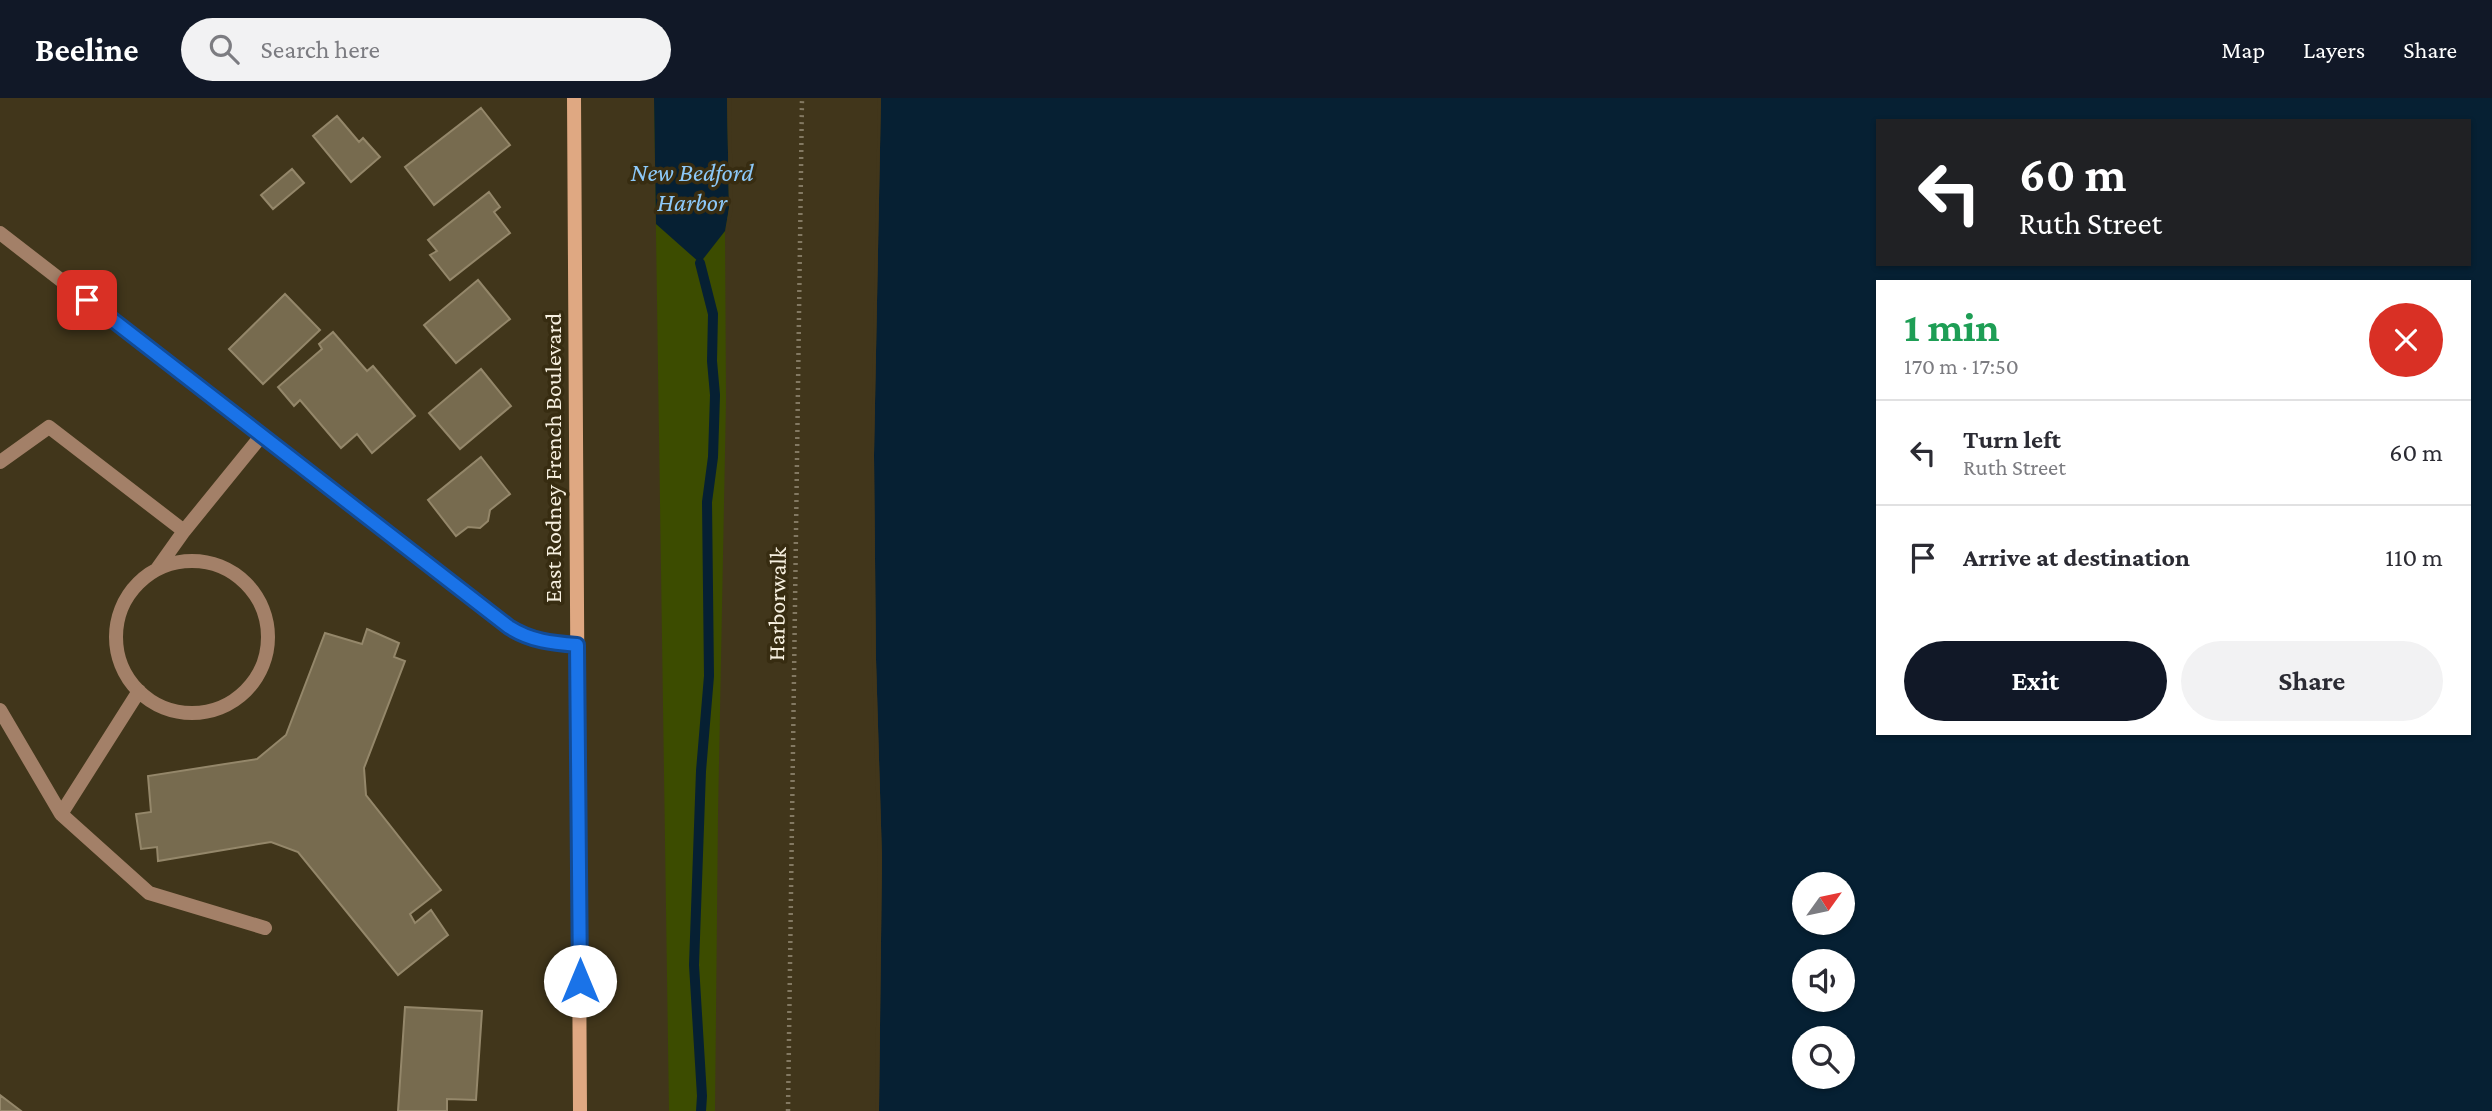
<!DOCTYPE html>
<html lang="en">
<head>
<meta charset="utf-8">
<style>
	body { margin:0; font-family:"Crimson Pro",serif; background:#f2f2f3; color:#2b2b33; height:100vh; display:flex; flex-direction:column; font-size:26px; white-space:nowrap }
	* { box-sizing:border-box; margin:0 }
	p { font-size:23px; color:#7c7c81 }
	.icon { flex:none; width:38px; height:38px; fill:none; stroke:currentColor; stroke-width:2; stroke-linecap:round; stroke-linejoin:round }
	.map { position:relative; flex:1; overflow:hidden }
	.panel { position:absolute; left:1876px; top:182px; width:595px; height:455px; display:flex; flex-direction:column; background:#fff; border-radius:0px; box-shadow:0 2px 5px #0004 }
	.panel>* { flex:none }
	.banner { position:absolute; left:1876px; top:21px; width:595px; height:147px; border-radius:0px; box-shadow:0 2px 5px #0004; background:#202124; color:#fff; overflow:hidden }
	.needle { width:46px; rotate:57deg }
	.buttons { position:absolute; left:1792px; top:774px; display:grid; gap:14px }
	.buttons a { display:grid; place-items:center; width:63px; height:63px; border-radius:50%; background:#fff; box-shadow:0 2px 5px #0004; font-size:35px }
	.pin { position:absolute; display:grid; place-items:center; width:60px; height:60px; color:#fff; margin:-30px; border-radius:14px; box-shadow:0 4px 10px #0006 }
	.me { position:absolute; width:77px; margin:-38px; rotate:0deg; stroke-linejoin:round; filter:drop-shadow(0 0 5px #0008) }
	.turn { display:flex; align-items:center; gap:24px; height:147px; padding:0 28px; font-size:32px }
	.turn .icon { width:91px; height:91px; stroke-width:2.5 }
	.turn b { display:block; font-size:49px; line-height:60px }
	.round { display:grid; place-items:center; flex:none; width:74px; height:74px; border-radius:37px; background:#f2f2f3 }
	.overview { display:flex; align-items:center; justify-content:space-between; height:119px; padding:0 28px }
	h1 { font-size:42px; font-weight:700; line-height:52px; color:#1e9e55 }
	.button { display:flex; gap:14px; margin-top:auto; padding:14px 28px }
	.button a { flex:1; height:80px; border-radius:42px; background:#111827; color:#fff; font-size:28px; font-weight:700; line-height:80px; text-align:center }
	.button a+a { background:#f2f2f3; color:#2b2b33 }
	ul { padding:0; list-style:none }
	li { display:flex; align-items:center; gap:21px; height:105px; padding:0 28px; border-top:2px solid #e1e1e2 }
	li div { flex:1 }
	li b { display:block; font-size:26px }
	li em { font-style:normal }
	header { display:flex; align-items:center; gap:42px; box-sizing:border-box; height:98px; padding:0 35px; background:#111827; color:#fff }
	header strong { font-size:33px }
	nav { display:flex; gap:38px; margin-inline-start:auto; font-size:24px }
	.search { width:490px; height:63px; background:#f2f2f3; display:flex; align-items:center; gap:18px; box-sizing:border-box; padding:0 24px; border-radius:38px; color:#7c7c81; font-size:26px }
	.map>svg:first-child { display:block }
	.green { fill:#3c4c00 }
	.water { fill:#062033; fill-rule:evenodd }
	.pier { fill:#41361b }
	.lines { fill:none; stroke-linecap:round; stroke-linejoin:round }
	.stream { stroke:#062033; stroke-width:10 }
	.building { fill:#776b4f; stroke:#94876a; stroke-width:2 }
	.path { stroke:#837962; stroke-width:4.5; stroke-dasharray:2 5; stroke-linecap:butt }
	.lane { stroke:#a38068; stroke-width:14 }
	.street { stroke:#a38068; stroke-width:14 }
	.secondary { stroke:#dfa882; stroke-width:14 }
	.route-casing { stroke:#114b97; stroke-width:18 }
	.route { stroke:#1a73e8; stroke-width:12 }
	.labels { text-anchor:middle; stroke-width:7; stroke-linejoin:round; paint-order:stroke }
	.street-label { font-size:24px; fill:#f7f0e0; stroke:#372c11 }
	.water-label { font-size:26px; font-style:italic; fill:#8dc9f9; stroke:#372c11 }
</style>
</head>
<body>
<header>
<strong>Beeline</strong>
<div class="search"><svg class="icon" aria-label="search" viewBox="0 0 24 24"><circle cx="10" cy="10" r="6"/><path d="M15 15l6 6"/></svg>Search here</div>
<nav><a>Map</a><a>Layers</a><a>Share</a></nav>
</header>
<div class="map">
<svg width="2492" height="1013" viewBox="0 0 2492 1013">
	<rect width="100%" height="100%" fill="#41361b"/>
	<path class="green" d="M654 0H727L729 110 725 133 726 302 718 717 715 1013H669Z"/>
	<path class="water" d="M654 0H727L729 110 725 133 700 165 656 126Z
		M881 0H2492V1013H879L882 760 876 561 874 357ZM1878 23H2469V166H1878ZM1878 184H2469V635H1878ZM1804 786H1843V824H1804ZM1804 863H1843V901H1804ZM1804 940H1843V978H1804Z"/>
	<path class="pier" d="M727 0H731L733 110 728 134 725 138 729 110Z
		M878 0H881L874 357 876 561 882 760 879 1013H875L878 760 872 561 871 357Z"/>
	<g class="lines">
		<path class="stream" d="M700 165 713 216 712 263 715 297 713 359 707 404 709 578 701 673 694 867 702 998 701 1013"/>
	</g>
	<path class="building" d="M481 10 510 47 434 107 405 69Z
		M337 18 359 44 363 40 380 59 351 84 313 38Z
		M292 71 304 85 273 111 261 97Z
		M489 94 500 109 494 114 510 135 450 182 430 157 437 153 428 142Z
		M478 182 510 221 456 265 424 227Z
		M285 196 320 232 263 286 229 251Z
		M333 234 367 273 373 268 415 318 372 355 357 336 341 350 300 302 294 308 278 289 322 251 319 246Z
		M481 271 511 308 460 351 429 315Z
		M481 359 510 396 490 412 488 423 480 430 468 429 456 438 428 402Z
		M367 531 399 545 394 559 405 563 364 670 366 697 441 792 410 816 415 825 431 812 448 837 398 877 298 754 271 744 158 763 157 749 141 751 136 716 151 714 148 678 257 661 286 637 325 535 362 546Z
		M405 909 482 913 476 1002 447 1001V1013H398Z
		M0 997 21 1013H0Z"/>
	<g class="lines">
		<path class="path" d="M788 1013 802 0"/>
		<path class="lane" d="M0 364 49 329 184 433
			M116 539a76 76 0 1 1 152 0a76 76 0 1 1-152 0Z
			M157 471 184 433 262 337
			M139 593 61 716 149 795 265 830
			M0 612 61 716"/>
		<path class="street" d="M0 135 509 529C531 543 552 545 577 546"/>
		<path class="secondary" d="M574 0 580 1013"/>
	</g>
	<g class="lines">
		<g class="route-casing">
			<path id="route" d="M87 202 509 529C531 543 552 545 577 547L580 883"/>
		</g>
		<use href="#route" class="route"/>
	</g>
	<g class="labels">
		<g class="street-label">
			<text transform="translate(553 360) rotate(-90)" y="8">East Rodney French Boulevard</text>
			<text transform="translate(777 506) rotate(-89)" y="8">Harborwalk</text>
		</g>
		<g class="water-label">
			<text x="692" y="83">New Bedford<tspan x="692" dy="30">Harbor</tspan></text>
		</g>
	</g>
</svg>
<div class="buttons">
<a><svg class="needle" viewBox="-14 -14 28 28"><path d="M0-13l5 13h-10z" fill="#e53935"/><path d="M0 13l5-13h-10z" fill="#7c7c81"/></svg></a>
<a><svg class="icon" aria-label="sound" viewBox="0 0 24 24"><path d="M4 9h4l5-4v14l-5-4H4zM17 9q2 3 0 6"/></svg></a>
<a><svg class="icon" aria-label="search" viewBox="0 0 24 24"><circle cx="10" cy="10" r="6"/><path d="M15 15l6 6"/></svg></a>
</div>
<div class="pin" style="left:87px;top:202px;background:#d93025"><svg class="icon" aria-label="arrive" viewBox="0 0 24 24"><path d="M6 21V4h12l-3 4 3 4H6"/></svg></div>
<svg class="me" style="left:580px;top:883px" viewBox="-20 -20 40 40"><circle r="19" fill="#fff"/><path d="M0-13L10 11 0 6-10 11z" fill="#1a73e8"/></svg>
<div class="banner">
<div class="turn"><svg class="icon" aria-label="left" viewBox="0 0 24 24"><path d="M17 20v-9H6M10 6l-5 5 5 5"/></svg><div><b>60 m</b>Ruth Street</div></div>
</div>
<section class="panel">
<div class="overview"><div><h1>1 min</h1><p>170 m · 17:50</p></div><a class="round" style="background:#d93025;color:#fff"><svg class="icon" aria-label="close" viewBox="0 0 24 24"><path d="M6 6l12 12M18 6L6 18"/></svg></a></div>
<ul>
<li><svg class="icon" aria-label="left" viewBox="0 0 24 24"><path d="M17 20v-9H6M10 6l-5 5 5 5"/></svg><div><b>Turn left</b><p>Ruth Street</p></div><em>60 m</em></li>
<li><svg class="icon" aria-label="arrive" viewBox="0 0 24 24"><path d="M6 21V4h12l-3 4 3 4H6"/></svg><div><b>Arrive at destination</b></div><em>110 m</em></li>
</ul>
<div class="button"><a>Exit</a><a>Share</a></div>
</section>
</div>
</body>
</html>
